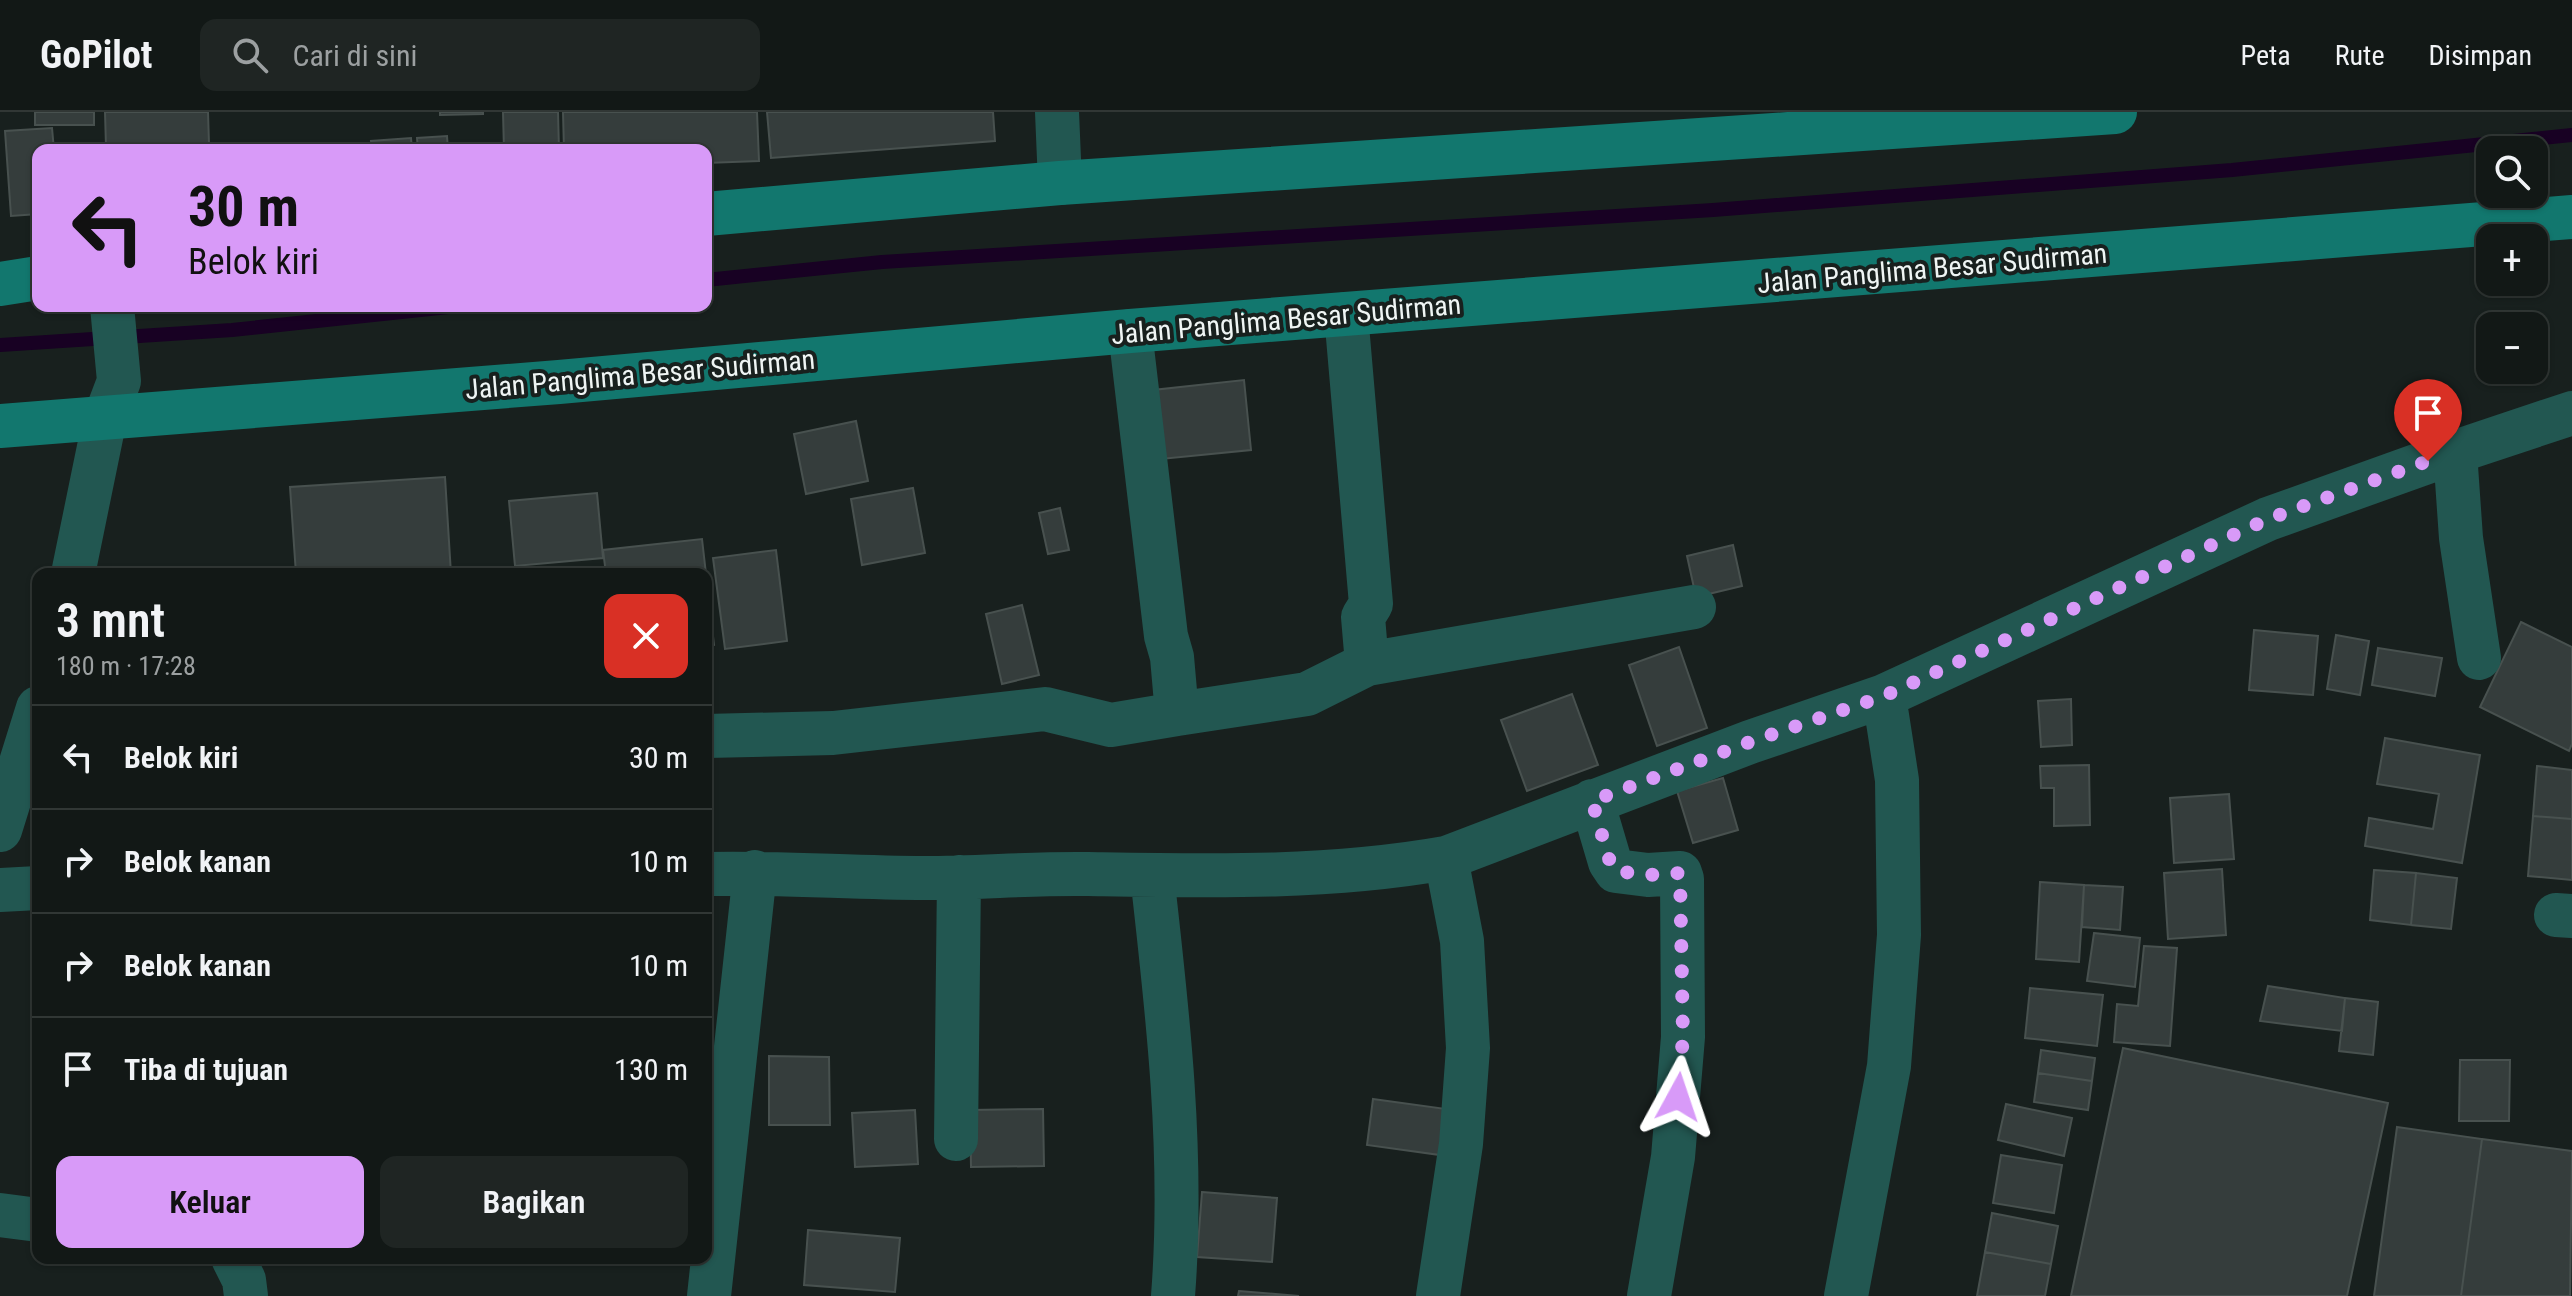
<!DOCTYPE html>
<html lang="id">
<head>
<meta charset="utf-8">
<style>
	body { margin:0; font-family:"Roboto Condensed",sans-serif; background:#1f2523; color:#f1f3f6; height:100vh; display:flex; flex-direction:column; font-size:30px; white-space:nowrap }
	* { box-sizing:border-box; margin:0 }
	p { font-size:26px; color:#9ca0a1 }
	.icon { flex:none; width:44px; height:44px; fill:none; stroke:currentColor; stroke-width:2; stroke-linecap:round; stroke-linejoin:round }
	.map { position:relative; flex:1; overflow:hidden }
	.sheet { position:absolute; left:32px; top:456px; width:680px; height:696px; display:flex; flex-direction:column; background:#121816; border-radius:16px; box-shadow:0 2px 6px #0004,0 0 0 2px #313735 }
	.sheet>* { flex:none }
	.hud { position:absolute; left:32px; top:32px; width:680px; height:168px; border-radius:16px; box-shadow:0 2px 6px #0004,0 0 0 2px #313735; background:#d89af8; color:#111; overflow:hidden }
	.fabs { position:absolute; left:2476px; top:24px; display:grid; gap:16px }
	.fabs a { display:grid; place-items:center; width:72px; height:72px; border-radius:16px; background:#121816; box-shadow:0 2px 6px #0004,0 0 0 2px #313735; font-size:40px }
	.pin { position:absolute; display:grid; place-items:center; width:68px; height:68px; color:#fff; margin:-82px -34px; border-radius:50% 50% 50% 0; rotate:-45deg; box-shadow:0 0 8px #0007 }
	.pin .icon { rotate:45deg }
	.me { position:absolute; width:88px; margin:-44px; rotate:5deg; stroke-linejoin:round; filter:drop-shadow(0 0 6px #0008) }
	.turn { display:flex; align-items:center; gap:28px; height:168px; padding:0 24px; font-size:36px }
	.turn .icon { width:104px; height:104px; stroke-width:2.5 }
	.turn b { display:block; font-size:56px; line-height:68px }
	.round { display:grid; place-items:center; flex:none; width:84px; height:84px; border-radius:16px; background:#1f2523 }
	.summary { display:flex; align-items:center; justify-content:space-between; height:136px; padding:0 24px }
	h1 { font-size:48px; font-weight:600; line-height:60px }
	.primary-button { display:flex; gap:16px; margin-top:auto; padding:16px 24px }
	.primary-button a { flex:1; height:92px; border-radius:16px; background:#d89af8; color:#111; font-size:32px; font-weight:600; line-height:92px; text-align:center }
	.primary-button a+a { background:#1f2523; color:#f1f3f6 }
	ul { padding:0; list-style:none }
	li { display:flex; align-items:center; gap:24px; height:104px; padding:0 24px; border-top:2px solid #313735 }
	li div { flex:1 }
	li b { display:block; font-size:30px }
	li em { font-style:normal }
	header { display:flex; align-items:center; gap:48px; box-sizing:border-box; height:112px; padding:0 40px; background:#121816; border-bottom:2px solid #313735 }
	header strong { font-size:38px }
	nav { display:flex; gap:44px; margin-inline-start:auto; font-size:28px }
	.search { width:560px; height:72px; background:#1f2523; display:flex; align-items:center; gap:20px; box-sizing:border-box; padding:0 28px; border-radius:16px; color:#9ca0a1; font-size:30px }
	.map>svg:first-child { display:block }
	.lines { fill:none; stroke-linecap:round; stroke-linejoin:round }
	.stream { stroke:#180123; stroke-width:14 }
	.building { fill:#353d3c; stroke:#48514f; stroke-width:2 }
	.minor { stroke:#225751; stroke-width:44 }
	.secondary { stroke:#12776e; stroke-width:44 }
	.route { stroke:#d89af8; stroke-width:14; stroke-dasharray:0 25.2 }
	.labels { text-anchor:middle; stroke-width:8; stroke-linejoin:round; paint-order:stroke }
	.street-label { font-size:28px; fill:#eff5f4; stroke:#18201e }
</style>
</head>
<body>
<header>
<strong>GoPilot</strong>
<div class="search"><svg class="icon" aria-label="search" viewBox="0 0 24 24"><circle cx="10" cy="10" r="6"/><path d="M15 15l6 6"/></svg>Cari di sini</div>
<nav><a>Peta</a><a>Rute</a><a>Disimpan</a></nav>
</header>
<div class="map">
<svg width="2572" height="1184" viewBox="0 0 2572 1184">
	<rect width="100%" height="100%" fill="#18201e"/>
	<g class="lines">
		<path class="stream" d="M706 168 882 150 1713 98 2232 58 2572 23
			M0 233 232 218 458 194"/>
	</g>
	<path class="building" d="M35 0H94V13H35Z
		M105 0H208L209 32 106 35Z
		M440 0H483V2L440 3Z
		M503 0H558L559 38H504Z
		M563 0H757L759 49 706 51V38H564Z
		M767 0H993L995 29 771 46Z
		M52 16 54 38H38V102L11 104 5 19Z
		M447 24 448 38H418L417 26Z
		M411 26 412 38H372L371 29Z
		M329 31 330 38H219V32Z
		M1244 268 1251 338 1151 348 1144 279Z
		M856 309 868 369 806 382 794 322Z
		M445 365 451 462H296L290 375Z
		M913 376 925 441 862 453 851 387Z
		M597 381 603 446 515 454 509 389Z
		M1060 396 1069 438 1048 442 1039 401Z
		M702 427 706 462H606L603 438Z
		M1733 433 1742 474 1696 485 1687 444Z
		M776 438 787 529 725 537 713 446Z
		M597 457 598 462H526V461Z
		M706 463 714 533 706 534Z
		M1022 493 1039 563 1002 572 986 502Z
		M2521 510 2572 535V632L2569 639 2480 595Z
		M2254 518 2318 524 2313 583 2249 578Z
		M2336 523 2369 529 2360 583 2327 577Z
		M1679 535 1707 616 1657 634 1629 553Z
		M2378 536 2442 546 2435 584 2372 573Z
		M1572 582 1598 653 1527 679 1501 608Z
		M2071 587 2072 633 2041 635 2038 589Z
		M2385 626 2480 643 2462 751 2365 734 2369 706 2433 717 2439 682 2377 672Z
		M2089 653 2090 713 2054 714V676H2041L2040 654Z
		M2537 654 2572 658V707L2533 704Z
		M1723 666 1738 718 1693 731 1677 679Z
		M2229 682 2234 747 2174 751 2170 686Z
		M2533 704 2572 707V768L2528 764Z
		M2222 757 2226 823 2168 827 2164 761Z
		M2374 758 2416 761 2411 813 2370 808Z
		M2416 761 2457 766 2451 817 2411 813Z
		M2040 770 2084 773 2079 850 2036 847Z
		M2084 773 2123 775 2120 818 2082 815Z
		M2094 821 2140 826 2135 875 2087 869Z
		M2144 834 2177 836 2170 934 2114 930 2117 892 2138 894Z
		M2268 874 2345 886 2342 919 2260 909Z
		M2030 876 2103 883 2097 934 2025 926Z
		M2345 886 2378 890 2373 943 2339 939Z
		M2123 936 2388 991 2347 1184H2071Z
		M2041 938 2095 946 2092 969 2038 961Z
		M769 944 829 945 830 1013H769Z
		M2460 948H2510L2509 1009H2459Z
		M2038 961 2092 969 2088 998 2034 990Z
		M1373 987 1446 997 1440 1043 1367 1033Z
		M2006 992 2072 1006 2064 1044 1998 1028Z
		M1043 997 1044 1054 971 1055 970 998Z
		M915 998 918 1052 855 1055 852 1001Z
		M2397 1015 2482 1027 2461 1184H2374Z
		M2482 1027 2572 1039 2570 1184H2461Z
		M2001 1043 2062 1053 2054 1101 1993 1091Z
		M1202 1080 1277 1086 1272 1150 1197 1145Z
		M1992 1101 2058 1114 2051 1152 1985 1140Z
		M808 1118 900 1126 895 1180 804 1173Z
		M1985 1140 2051 1152 2045 1184H1977Z
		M1239 1179 1299 1184H1238Z"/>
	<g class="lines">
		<path class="minor" d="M1057 0 1060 71
			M1346 202 1371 492 1363 505 1367 552
			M1130 219 1166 524 1172 545 1177 602 1307 582 1367 552 1694 495
			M2455 340 2461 426 2479 546
			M73 462 105 306 119 269 112 194
			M706 624 833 621 1045 597 1111 613 1177 602
			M1592 689 1610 750 1616 759 1648 763 1680 761 1682 767 1683 925 1673 1045 1649 1184
			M0 718 38 596
			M706 762C779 760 852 766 925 766 979 766 1034 761 1088 762 1208 764 1327 767 1446 746L1750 630 1884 584 2268 407 2455 340 2572 301
			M1152 763C1168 903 1184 1043 1173 1184
			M0 778 38 776
			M2556 803 2572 804
			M956 1027 959 765
			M0 1103 38 1108
			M233 1146 244 1168 246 1184
			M709 1184 755 760
			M1438 1184 1461 1032 1468 936 1462 829 1446 746
			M1846 1184 1889 954 1899 823 1897 668 1884 584"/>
		<path class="secondary" d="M706 102 1060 71 2115 0
			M0 172 38 166
			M0 314 559 270 1130 219 2572 105"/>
	</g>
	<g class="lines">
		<path class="route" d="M1678 985 1683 925 1680 761 1648 763 1616 759 1610 750 1592 689 1750 630 1884 584 2268 407 2428 349"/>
	</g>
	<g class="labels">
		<g class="street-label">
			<text transform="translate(1932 156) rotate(-5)" y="10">Jalan Panglima Besar Sudirman</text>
			<text transform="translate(1286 207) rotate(-5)" y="10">Jalan Panglima Besar Sudirman</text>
			<text transform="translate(640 262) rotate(-5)" y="10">Jalan Panglima Besar Sudirman</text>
		</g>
	</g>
</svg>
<div class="fabs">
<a><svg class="icon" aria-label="search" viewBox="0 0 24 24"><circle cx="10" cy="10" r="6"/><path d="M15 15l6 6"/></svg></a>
<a>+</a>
<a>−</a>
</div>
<div class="pin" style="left:2428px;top:349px;background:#d93025"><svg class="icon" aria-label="arrive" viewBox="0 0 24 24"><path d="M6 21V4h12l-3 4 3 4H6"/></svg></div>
<svg class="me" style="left:1678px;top:985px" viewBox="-20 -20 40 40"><path d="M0-17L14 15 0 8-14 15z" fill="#d89af8" stroke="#fff" stroke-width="4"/></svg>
<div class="hud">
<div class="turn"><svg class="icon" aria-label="left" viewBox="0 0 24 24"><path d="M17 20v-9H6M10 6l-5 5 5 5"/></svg><div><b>30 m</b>Belok kiri</div></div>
</div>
<section class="sheet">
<div class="summary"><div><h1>3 mnt</h1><p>180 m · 17:28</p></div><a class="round" style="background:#d93025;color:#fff"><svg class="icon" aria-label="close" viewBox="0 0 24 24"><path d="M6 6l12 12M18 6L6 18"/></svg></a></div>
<ul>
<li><svg class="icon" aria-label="left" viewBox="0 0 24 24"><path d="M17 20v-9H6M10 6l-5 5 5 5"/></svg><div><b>Belok kiri</b></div><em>30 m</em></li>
<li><svg class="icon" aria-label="right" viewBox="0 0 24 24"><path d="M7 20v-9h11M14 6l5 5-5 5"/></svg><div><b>Belok kanan</b></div><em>10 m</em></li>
<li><svg class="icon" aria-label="right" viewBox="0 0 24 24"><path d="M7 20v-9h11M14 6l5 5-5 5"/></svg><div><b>Belok kanan</b></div><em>10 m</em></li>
<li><svg class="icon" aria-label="arrive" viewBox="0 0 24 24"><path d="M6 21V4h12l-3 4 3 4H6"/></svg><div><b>Tiba di tujuan</b></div><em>130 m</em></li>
</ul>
<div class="primary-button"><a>Keluar</a><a>Bagikan</a></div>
</section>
</div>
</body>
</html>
